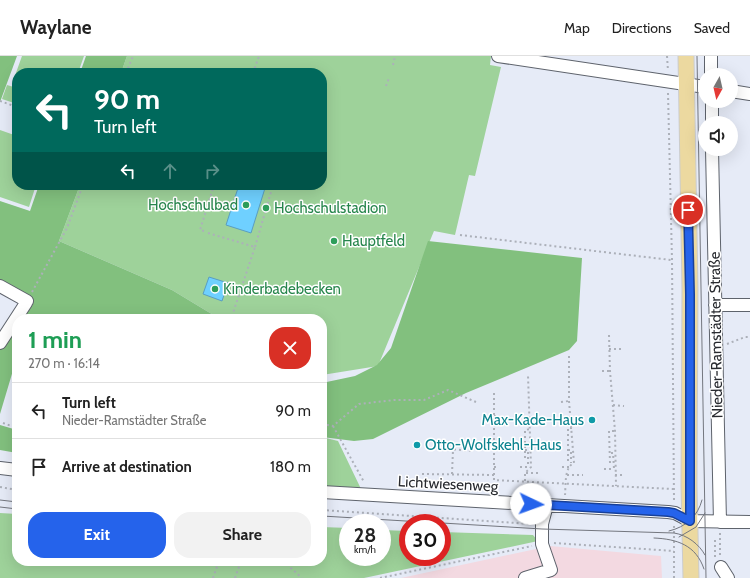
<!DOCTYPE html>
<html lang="en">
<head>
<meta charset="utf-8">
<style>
	body { margin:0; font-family:Cabin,sans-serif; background:#f2f2f2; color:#222; height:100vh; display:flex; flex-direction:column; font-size:15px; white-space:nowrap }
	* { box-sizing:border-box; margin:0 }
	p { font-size:13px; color:#767676 }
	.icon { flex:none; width:22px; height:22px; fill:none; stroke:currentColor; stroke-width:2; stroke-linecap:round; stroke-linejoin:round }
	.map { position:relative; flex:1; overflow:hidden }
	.side { position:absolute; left:12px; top:258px; width:315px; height:252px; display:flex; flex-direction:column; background:#fff; border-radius:16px; box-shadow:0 4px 16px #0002 }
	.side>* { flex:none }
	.banner { position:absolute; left:12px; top:12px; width:315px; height:122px; border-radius:16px; box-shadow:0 4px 16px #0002; background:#00695c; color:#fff; overflow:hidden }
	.needle { width:26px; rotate:188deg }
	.fabs { position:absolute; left:698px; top:12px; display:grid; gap:8px }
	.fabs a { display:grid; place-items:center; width:40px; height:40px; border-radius:50%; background:#fff; box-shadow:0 4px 16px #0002; font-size:20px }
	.speed { position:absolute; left:339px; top:458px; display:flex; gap:8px; font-size:20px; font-weight:700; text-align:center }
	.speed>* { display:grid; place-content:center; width:52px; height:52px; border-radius:50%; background:#fff; box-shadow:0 4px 16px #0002; line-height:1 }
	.speed small { font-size:10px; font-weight:400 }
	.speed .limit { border:6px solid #d22; background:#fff; color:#111 }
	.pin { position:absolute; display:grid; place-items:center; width:34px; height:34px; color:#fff; margin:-17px; border:2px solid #fff; border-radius:50%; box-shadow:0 1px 4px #0007 }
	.me { position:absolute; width:44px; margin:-22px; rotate:93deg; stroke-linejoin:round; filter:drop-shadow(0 0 3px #0008) }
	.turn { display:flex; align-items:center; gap:14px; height:84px; padding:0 16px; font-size:18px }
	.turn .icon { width:52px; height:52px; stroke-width:2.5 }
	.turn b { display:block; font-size:28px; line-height:34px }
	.lanes { display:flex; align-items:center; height:38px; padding:0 16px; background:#0003; justify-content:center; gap:20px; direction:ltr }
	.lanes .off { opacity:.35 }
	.round { display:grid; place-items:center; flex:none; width:42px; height:42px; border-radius:16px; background:#f2f2f2 }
	.headline { display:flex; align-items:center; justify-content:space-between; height:68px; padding:0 16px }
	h1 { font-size:24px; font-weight:800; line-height:30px; color:#1e9e55 }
	.action { display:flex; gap:8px; margin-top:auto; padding:8px 16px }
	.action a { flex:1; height:46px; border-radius:16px; background:#2563eb; color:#fff; font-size:16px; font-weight:800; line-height:46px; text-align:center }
	.action a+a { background:#f2f2f2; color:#222 }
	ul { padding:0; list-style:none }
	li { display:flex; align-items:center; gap:12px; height:56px; padding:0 16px; border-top:1px solid #e0e0e0 }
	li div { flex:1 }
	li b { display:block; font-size:15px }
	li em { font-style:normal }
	header { display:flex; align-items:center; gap:24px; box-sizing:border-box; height:56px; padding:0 20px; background:#fff; border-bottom:1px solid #e0e0e0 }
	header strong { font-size:19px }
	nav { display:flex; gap:22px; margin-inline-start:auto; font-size:14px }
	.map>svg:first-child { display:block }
	.education { fill:#f3d9e1 }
	.green { fill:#9ed29a }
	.forest { fill:#82c07e }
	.water { fill:#6fd0ff; stroke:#5a9ec1 }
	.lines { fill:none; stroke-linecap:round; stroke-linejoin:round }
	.minor-casing { stroke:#5e636c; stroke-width:14 }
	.major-casing { stroke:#cbcccd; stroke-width:17 }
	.path { stroke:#acb0b9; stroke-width:2; stroke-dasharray:2 3; stroke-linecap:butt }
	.minor { stroke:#fff; stroke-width:12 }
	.major { stroke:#ecd9a0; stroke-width:15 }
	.tram { stroke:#74777f; stroke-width:1 }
	.route-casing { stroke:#184099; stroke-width:10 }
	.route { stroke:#2563eb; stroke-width:7 }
	.leisure-dot { fill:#2e9e5b; stroke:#fff; stroke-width:1.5 }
	.culture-dot { fill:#0f9aa8; stroke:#fff; stroke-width:1.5 }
	.labels { text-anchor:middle; stroke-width:3; stroke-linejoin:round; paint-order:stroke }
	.leisure-label { font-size:15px; fill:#27864d; stroke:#fff; text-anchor:start }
	.street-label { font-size:15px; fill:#282a2f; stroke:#fff }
	.culture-label { font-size:15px; fill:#0d838f; stroke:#fff; text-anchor:end }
</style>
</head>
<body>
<header>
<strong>Waylane</strong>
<nav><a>Map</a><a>Directions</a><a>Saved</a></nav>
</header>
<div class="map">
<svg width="750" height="522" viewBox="0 0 750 522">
	<rect width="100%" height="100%" fill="#e6ebf7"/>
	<path class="education" d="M550 490 661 500 662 522H401Z"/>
	<path class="green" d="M22 0H84L78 17H17V29L12 28Z
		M127 0H491L490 9 501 11 475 120 469 119 455 179 434 175 378 310 322 319V263H220L172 234 59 185 80 129H322V17H121Z
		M7 29 17 32V48L2 43Z
		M0 74 17 80V129H36L29 151 0 141Z
		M322 381 338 385 362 435 322 432Z
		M0 457 17 458V505H322V471L348 472V501H382V474L408 475V501H442V476L533 479 538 485 364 522H0Z"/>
	<path class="forest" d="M0 0H17L0 46Z
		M86 0H127L121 17H80Z
		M39 129H80L59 185 172 234 220 263H17L29 245 0 228V145L30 155Z
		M428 185 582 202 577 285 569 294 466 337 373 383 354 385 322 381V327L355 320 377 309 391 292Z
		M17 263V301L0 358V290Z
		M0 369 17 374V397L0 394Z"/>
	<path class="water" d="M239 129H266L251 177 226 169Z
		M209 221 228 227 222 245 203 238Z"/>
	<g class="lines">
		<g class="minor-casing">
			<path id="minor" d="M498 0 705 31
				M711 0V19
				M731 35 750 38
				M712 45V67
				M712 93 720 466
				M0 230 27 245
				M715 249H750
				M0 287 26 247
				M0 412 17 414
				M322 436 668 456 675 457 690 465 750 466
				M721 511 728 522
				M525 522 551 514 542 488V468L547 449"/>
		</g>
		<g class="major-casing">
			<path id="major" d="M686 0 690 233 689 429 691 522"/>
		</g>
		<path class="path" d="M667 0 668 15
			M393 9 395 0
			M126 17 133 0
			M253 17 259 0
			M386 30 389 22
			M668 37 672 204 674 445
			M0 45 17 51
			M204 175 200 174 214 129
			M208 177 255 191 231 263
			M460 179 671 204
			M255 191 273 129
			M32 236 67 172 83 129
			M609 279 610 315 615 375 616 430
			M727 288 745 281H750
			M609 293H623
			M602 315H610
			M494 337V419
			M561 346 569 345
			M613 349 624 350
			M494 360H498
			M3 367 17 372
			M322 368 333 370 359 348 394 344H424L448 334 476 346
			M333 370 364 426
			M449 393 473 395
			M525 394H528V411
			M568 394H571V407
			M611 397H613L614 413
			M525 402V374L530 373
			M568 405V372H572
			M610 407 609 375H615
			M494 411H499
			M520 411H530
			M562 411H569
			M604 413H614
			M526 417H541
			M422 418 494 419V424L674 433
			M452 418 453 394
			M567 419H583
			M615 419H625
			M525 425V417L531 411 528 319
			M0 431 17 434
			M565 439C566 429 564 411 574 407L569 345V299
			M322 454 531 468
			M720 477V500
			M715 484V501
			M554 487 674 495
			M283 505 302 522
			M213 522 219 505
			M235 522 241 505
			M380 522 532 490
			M674 522V469"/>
		<use href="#minor" class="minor"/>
		<use href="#major" class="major"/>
		<path class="tram" d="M697 0 706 522
			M0 444 17 446
			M0 451 17 453
			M322 460 439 467
			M442 467 542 473 674 477C687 479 699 488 705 499
			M669 475C686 471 698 460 702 444
			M679 481 696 471 705 457
			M654 482C677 483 696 489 704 513"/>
	</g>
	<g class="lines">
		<g class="route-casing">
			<path id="route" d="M531 448 668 456 674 457 690 465V238L688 154"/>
		</g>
		<use href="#route" class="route"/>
	</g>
	<g class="leisure-dot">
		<circle cx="246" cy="149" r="4"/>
		<circle cx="266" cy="152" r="4"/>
		<circle cx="334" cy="185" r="4"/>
		<circle cx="215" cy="233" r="4"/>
	</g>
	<g class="culture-dot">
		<circle cx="592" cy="364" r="4"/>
		<circle cx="417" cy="389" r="4"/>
	</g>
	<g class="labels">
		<g class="leisure-label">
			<text x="238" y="154" text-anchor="end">Hochschulbad</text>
			<text x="274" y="157">Hochschulstadion</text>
			<text x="342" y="190">Hauptfeld</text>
			<text x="223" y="238">Kinderbadebecken</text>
		</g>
		<g class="street-label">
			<text transform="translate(716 279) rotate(-91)" y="5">Nieder-Ramstädter Straße</text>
			<text transform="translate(448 428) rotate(3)" y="5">Lichtwiesenweg</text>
		</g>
		<g class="culture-label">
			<text x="584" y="369">Max-Kade-Haus</text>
			<text x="425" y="394" text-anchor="start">Otto-Wolfskehl-Haus</text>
		</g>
	</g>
</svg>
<div class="fabs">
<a><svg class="needle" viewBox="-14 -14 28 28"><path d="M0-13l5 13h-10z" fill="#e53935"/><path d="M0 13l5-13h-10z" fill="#767676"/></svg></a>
<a><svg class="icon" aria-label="sound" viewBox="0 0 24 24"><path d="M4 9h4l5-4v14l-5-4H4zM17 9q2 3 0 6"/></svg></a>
</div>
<div class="speed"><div>28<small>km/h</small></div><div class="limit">30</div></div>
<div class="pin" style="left:688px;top:154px;background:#d93025"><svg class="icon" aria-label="arrive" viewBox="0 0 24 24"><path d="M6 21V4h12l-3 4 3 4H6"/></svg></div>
<svg class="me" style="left:531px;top:448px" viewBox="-20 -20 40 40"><circle r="19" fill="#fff"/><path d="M0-13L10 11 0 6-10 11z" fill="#2563eb"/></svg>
<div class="banner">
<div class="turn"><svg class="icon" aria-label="left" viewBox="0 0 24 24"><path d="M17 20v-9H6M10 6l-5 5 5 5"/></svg><div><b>90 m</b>Turn left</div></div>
<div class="lanes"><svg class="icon" aria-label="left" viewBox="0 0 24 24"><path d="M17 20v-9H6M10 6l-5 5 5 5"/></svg><svg class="icon off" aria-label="ahead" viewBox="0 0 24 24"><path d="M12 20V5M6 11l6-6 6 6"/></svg><svg class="icon off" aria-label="right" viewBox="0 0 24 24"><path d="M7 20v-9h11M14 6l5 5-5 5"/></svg></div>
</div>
<section class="side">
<div class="headline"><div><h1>1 min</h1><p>270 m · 16:14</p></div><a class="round" style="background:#d93025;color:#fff"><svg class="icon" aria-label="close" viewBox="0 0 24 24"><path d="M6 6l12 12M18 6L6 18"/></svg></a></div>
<ul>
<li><svg class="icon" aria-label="left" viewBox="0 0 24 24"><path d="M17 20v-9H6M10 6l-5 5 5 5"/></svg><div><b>Turn left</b><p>Nieder-Ramstädter Straße</p></div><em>90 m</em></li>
<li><svg class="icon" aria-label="arrive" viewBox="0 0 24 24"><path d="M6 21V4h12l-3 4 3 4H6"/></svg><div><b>Arrive at destination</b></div><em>180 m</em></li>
</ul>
<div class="action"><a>Exit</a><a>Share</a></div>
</section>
</div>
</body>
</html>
